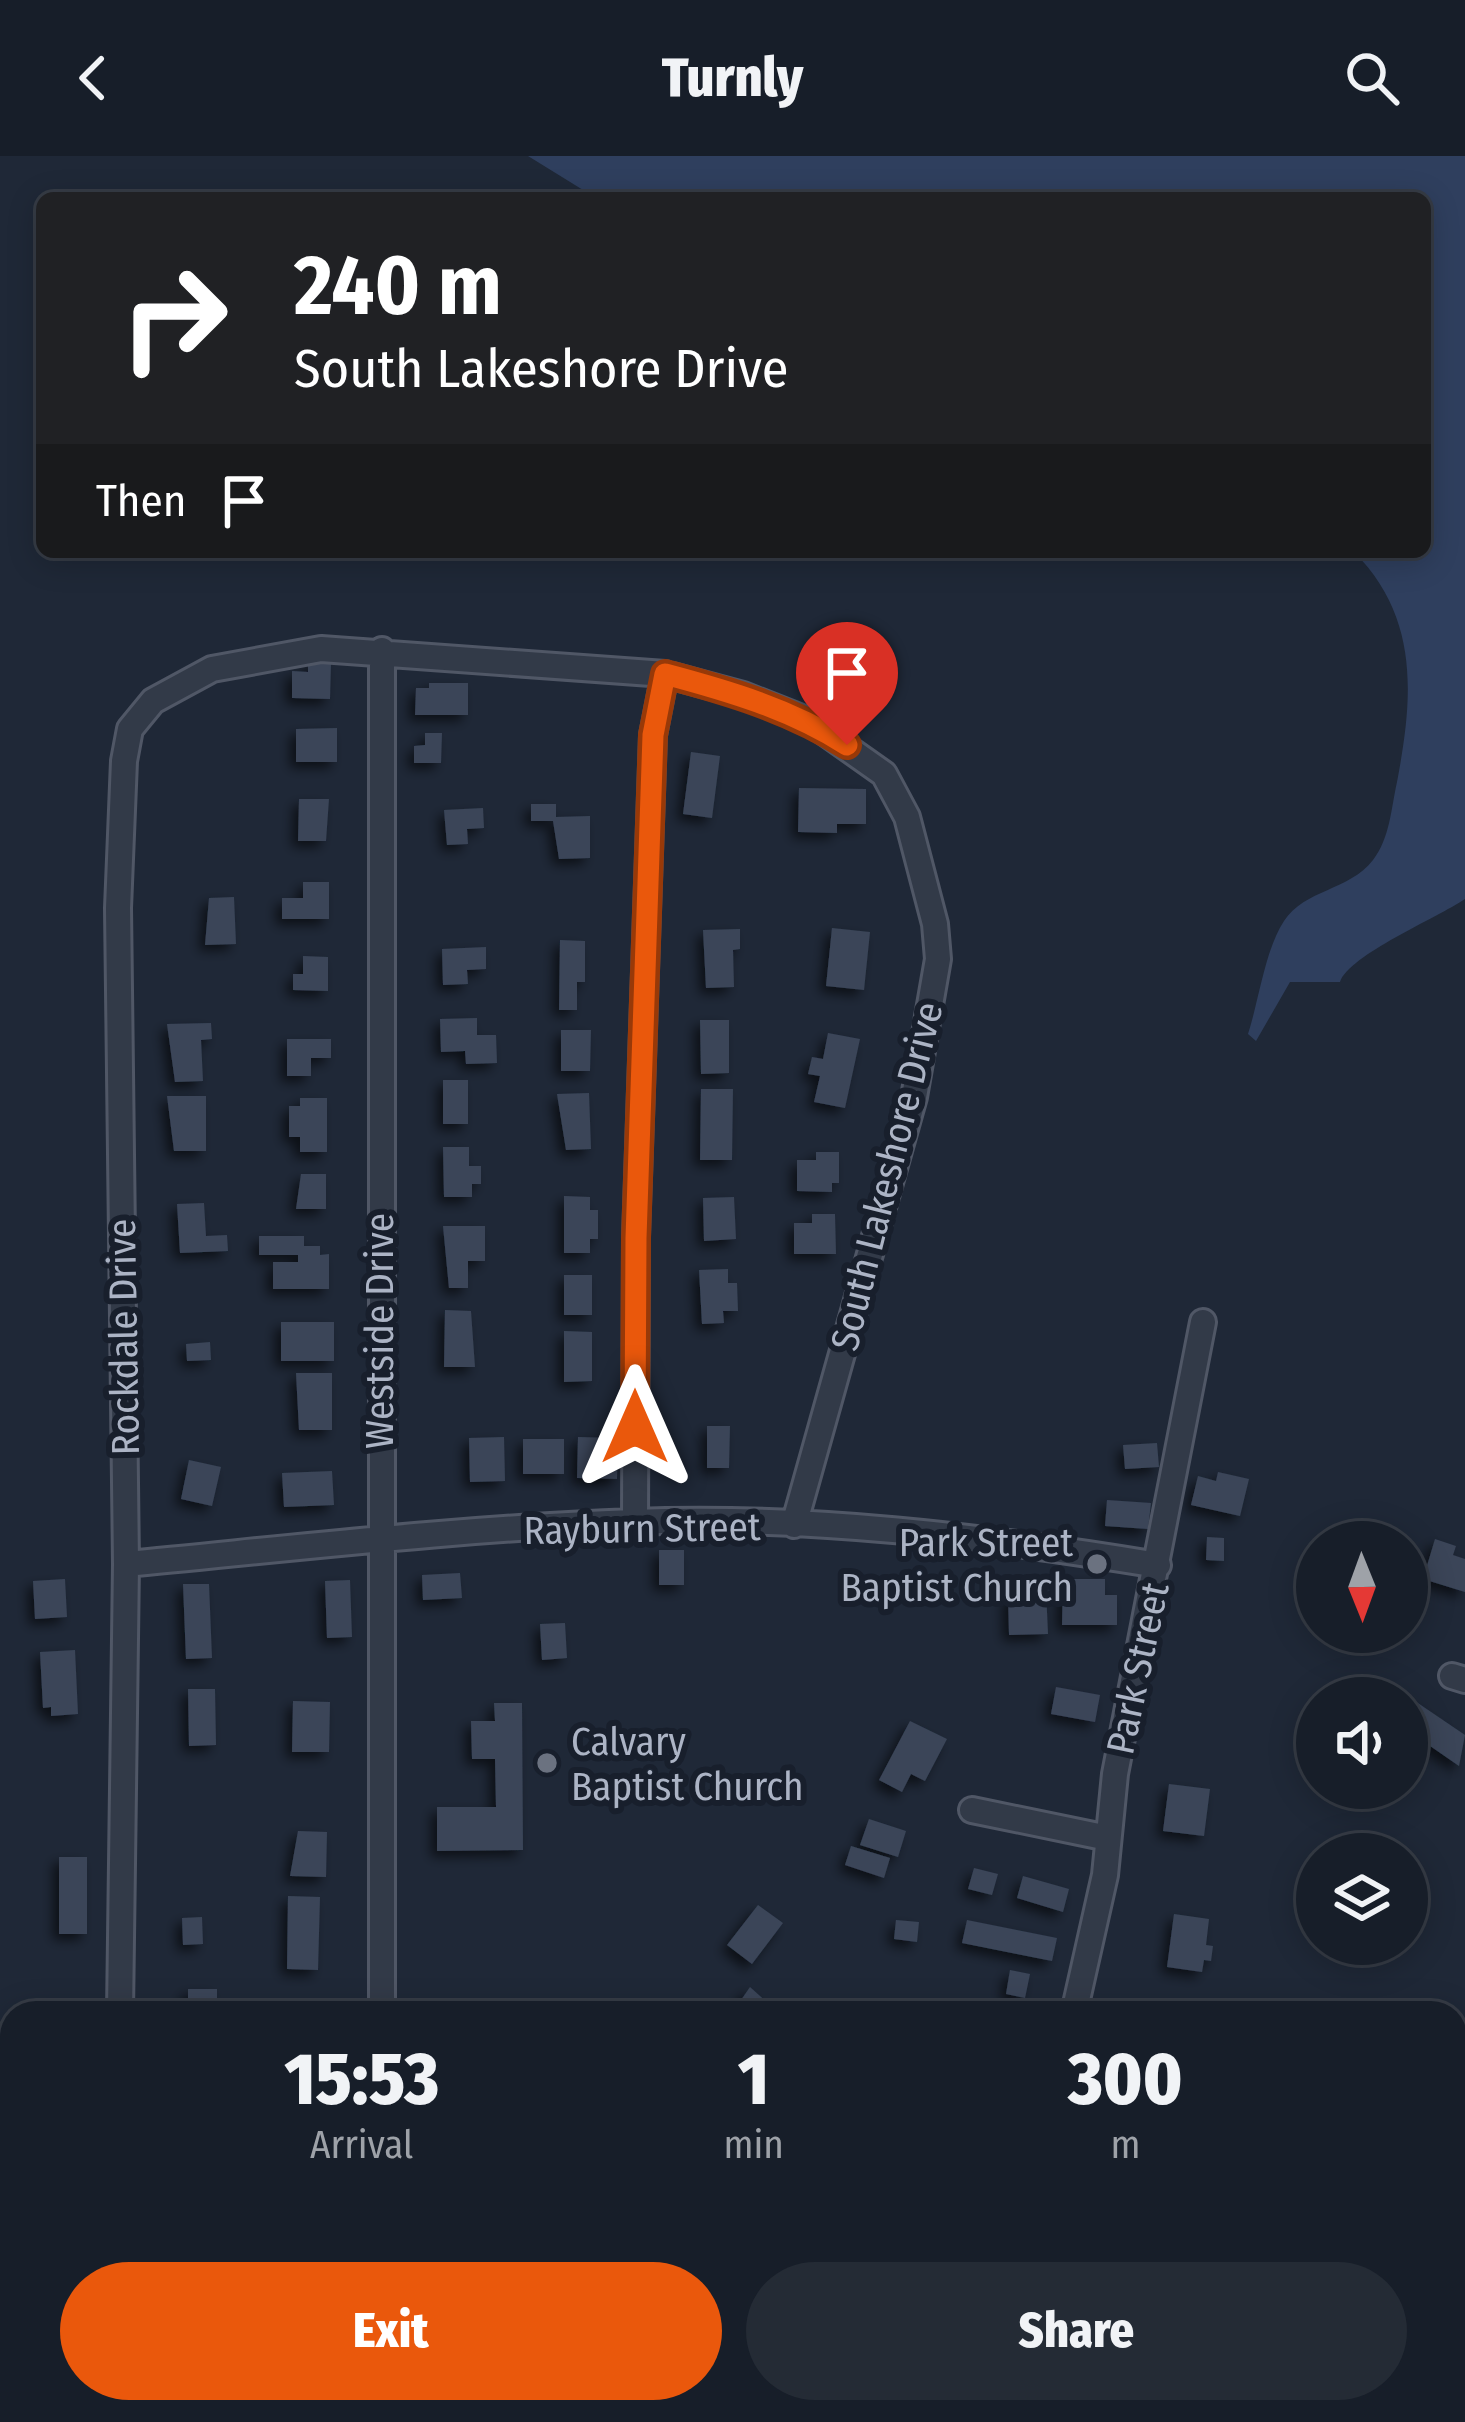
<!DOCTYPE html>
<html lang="en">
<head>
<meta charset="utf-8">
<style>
	body { margin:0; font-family:"Fira Sans Condensed",sans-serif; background:#242b35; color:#f1f3f6; height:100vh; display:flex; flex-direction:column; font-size:45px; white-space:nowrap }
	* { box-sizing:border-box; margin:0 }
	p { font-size:39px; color:#9ea2a8 }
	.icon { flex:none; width:66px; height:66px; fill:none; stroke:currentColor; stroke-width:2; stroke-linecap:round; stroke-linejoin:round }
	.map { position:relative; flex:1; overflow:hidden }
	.side { position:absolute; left:0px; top:1845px; width:1467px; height:423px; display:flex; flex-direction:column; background:#171e29; border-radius:36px 36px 0 0; box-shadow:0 6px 30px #0003,0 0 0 3px #363c46 }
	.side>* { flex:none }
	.banner { position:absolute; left:36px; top:36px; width:1395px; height:366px; border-radius:18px; box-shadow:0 6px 30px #0003,0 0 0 3px #363c46; background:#202124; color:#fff; overflow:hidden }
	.needle { width:78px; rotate:179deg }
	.buttons { position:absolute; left:1296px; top:1365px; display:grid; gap:24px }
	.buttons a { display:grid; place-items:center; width:132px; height:132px; border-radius:50%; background:#171e29; box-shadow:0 6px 30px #0003,0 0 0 3px #363c46; font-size:60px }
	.pin { position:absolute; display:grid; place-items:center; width:102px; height:102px; color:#fff; margin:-123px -51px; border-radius:50% 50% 50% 0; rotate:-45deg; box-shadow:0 0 12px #0007 }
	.pin .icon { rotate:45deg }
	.me { position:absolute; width:132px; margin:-66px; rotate:0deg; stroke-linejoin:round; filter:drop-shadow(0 0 9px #0008) }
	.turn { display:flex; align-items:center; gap:42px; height:252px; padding:0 60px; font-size:54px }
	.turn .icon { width:156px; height:156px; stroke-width:2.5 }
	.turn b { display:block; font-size:84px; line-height:102px }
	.then { display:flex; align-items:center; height:114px; padding:0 60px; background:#0003; gap:24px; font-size:45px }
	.eta { display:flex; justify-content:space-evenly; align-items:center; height:204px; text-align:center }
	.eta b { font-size:72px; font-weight:800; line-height:84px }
	.cta { display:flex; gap:24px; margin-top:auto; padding:24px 60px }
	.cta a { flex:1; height:138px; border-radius:72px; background:#ea580c; color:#fff; font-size:48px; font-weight:800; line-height:138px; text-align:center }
	.cta a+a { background:#242b35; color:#f1f3f6 }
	header { display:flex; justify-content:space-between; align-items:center; height:156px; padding:0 60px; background:#171e29; font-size:54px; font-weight:800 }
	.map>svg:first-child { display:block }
	.water { fill:#2f3f5e }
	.building { fill:#3a4558; filter:url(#shadow) }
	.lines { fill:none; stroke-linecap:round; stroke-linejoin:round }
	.lane-casing { stroke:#505766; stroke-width:18 }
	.street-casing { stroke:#505766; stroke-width:30 }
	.lane { stroke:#323a48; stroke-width:12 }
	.street { stroke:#323a48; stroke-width:24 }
	.route-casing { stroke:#983908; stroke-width:30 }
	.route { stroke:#ea580c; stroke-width:21 }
	.worship-dot { fill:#6b7280; stroke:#181f2c; stroke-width:4.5 }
	.labels { text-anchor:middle; stroke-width:12; stroke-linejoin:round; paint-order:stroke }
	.street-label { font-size:39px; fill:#acb4c5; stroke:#181f2c }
	.poi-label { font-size:39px; fill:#acb4c5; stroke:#181f2c; text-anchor:end }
</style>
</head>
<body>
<header><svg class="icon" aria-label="back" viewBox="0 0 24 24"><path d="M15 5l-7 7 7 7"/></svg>Turnly<svg class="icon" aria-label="search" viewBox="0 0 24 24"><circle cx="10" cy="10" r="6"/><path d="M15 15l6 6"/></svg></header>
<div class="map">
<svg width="1465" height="2266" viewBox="0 0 1465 2266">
	<defs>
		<filter id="shadow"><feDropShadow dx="-6" dy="6" stdDeviation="6" flood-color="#0009"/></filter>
	</defs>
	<rect width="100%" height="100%" fill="#1f2837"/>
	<path class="water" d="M528 0H1465V743C1437 762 1349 799 1340 826H1290L1256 885 1248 878C1259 844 1265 794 1284 765 1305 733 1349 735 1373 704 1390 682 1391 653 1397 626 1413 542 1420 462 1354 396H1425V42H596Z"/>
	<path class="building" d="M308 507H331L330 543 292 542V515L308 516Z
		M429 527H468V559H415L416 532H429Z
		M337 572V606H296V573Z
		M425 577H442L441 607H414V590L425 589Z
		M691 596 720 600 712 662 683 658Z
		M799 632 866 633V668H837V677L798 676Z
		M299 643H329L326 685H298Z
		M531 648H556V661L590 660V702L559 703 553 665H531Z
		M483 652 484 672 467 673 468 688 447 689 444 654Z
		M303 726H329V763H282V742H303Z
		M234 741 236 788 205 789 209 742Z
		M832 772 870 776 864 834 826 830Z
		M740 773V793L733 794 734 831 706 832 703 774Z
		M560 784 585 785V826H577V854H559Z
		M486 791V813L467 814 468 828 443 829 442 793Z
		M303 800 328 801V835L293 834V818H303Z
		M477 862V879H496L497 907 466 908 465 895 441 896 440 863Z
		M700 864H729V917L701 918Z
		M211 867 212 883 201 884 203 925 175 926 167 868Z
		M561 874H591L590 915H561Z
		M828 877 860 883 845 952 814 946 820 920 808 918 812 901 823 903Z
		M287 883H331V902H311V920H287Z
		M443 924H468V968H443Z
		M701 933H733L732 1004H700Z
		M589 937 591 993 566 994 557 938Z
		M167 940H206V995H174Z
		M300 942H327V996H300V981H289V950H300Z
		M443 991H469V1010H481V1028H472V1041H444Z
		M816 996H839V1027H832V1036L797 1035V1004H816Z
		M301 1018H326V1053H296Z
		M564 1040 590 1041V1054H598V1083H590V1097H564Z
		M734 1041 736 1083 704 1085 703 1042Z
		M204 1047 206 1080 227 1079 228 1095 180 1097 177 1048Z
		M812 1058H835L836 1098H794V1067H812Z
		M443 1070H485V1105H468V1132H449Z
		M259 1080H304V1090H320V1099L329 1098V1133H273V1106H298V1099H259Z
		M728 1113V1127H737L738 1155H723L724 1167 702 1168 699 1114Z
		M564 1119H592V1159H564Z
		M445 1154 471 1155 475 1211H444Z
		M281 1166H334V1205H281Z
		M564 1175 592 1176V1225L564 1226Z
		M210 1186 211 1204 187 1205 186 1188Z
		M296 1217H332V1274H299Z
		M707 1270H730L729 1312H707Z
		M504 1281 505 1325 470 1326 469 1282Z
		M578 1281 618 1282 617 1323 577 1322Z
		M523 1283H564V1318H523Z
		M1157 1287 1159 1311 1125 1313 1123 1289Z
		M189 1304 221 1311 212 1350 181 1343Z
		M332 1315 334 1349 284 1351 282 1317Z
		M1218 1316 1249 1323 1240 1360 1191 1349 1198 1320 1216 1325Z
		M1107 1344 1151 1347 1148 1373 1105 1370Z
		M1207 1381 1224 1382V1405L1206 1404Z
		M1435 1383 1456 1390 1453 1399 1465 1403V1436L1423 1423Z
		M659 1394H684V1429H659Z
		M460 1417 462 1442 423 1444 422 1419Z
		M65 1423 67 1461 35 1463 33 1425Z
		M1063 1423H1105V1439H1117V1469H1062Z
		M350 1424 352 1481 327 1482 325 1425Z
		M183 1428H209L212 1502 186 1503Z
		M1046 1434 1048 1478 1009 1479 1008 1440Z
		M565 1467 567 1502 542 1504 540 1468Z
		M75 1494 78 1558 51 1560V1551L43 1552 40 1496Z
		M1056 1531 1100 1539 1095 1566 1051 1558Z
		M188 1533H215L216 1589 189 1590Z
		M1409 1541 1465 1579 1459 1610 1407 1574Z
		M293 1545 330 1546 329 1596H292Z
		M494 1547H522L523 1694 437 1695V1651H496L495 1603H472L471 1565H495Z
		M910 1565 947 1583 925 1625 911 1618 902 1636 879 1624Z
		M1169 1628 1210 1633 1204 1680 1163 1675Z
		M869 1663 906 1675 898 1701 860 1689Z
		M298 1675 327 1676 326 1721 290 1720Z
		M851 1690 890 1702 884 1722 845 1709Z
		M59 1701H87V1778H59Z
		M974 1712 998 1718 992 1739 968 1733Z
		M1023 1720 1069 1733 1063 1756 1017 1742Z
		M288 1740 320 1741 318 1814 287 1813Z
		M758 1749 783 1767 752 1808 727 1789Z
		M1174 1758 1209 1763 1206 1789 1213 1790 1211 1805 1204 1804 1202 1816 1167 1811Z
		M202 1761 203 1788 183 1789 182 1762Z
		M896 1764 919 1766 917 1786 894 1783Z
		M967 1764 1057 1782 1052 1805 962 1787Z
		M1010 1814 1030 1818 1025 1842 1006 1838Z
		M750 1831 779 1857H732Z
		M188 1833H217V1857H180V1844H188Z
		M491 1848 492 1857H435V1850Z
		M1007 2256H1068L1067 2266H1006Z"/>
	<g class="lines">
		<g class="lane-casing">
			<path id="lane" d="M86 2256 87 2266
				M384 2256 398 2266"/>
		</g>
		<g class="street-casing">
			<path id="street" d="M382 494V1857
				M635 1366 636 1081 653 579 665 518
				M126 1408C294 1392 464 1372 633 1366 807 1359 987 1381 1158 1409
				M1452 1520 1465 1524
				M972 1654 1108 1682
				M120 1857 126 1408 118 752 124 605 130 573 153 545 212 513 321 493 665 518 743 539 809 565 884 618 907 661 935 768 938 803 914 941 794 1369
				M1074 1857 1105 1719 1115 1618 1203 1166
				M0 2247 12 2246
				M971 2266 974 2256"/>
		</g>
		<use href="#lane" class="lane"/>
		<use href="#street" class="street"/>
	</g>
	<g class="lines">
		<g class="route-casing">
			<path id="route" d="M635 1271 636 1082 653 579 665 518C729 535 790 553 847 589"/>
		</g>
		<use href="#route" class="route"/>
	</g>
	<g class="worship-dot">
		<circle cx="1097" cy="1408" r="12"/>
		<circle cx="547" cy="1607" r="12"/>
	</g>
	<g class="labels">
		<g class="street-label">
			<text transform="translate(886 1020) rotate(-76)" y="14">South Lakeshore Drive</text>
			<text transform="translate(379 1175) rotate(-90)" y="14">Westside Drive</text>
			<text transform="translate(123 1181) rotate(-91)" y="14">Rockdale Drive</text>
			<text transform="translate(642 1372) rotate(-1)" y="14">Rayburn Street</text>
			<text transform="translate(1137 1512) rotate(-78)" y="14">Park Street</text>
		</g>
		<g class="poi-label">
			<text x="1073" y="1400">Park Street<tspan x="1073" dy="45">Baptist Church</tspan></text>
			<text x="571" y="1599" text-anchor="start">Calvary<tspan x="571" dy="45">Baptist Church</tspan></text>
		</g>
	</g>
</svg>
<div class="buttons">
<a><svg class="needle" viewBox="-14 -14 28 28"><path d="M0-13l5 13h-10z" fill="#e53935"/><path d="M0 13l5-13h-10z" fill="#9ea2a8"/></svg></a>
<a><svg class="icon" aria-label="sound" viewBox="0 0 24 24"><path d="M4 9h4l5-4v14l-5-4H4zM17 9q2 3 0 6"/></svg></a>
<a><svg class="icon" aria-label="layers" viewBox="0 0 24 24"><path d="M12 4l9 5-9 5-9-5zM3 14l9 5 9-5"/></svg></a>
</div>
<div class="pin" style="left:847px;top:589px;background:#d93025"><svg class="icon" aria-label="arrive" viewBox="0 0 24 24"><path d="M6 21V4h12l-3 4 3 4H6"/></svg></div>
<svg class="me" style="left:635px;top:1271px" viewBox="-20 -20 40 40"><path d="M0-17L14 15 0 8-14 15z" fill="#ea580c" stroke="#fff" stroke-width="4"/></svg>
<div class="banner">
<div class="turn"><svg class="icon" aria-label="right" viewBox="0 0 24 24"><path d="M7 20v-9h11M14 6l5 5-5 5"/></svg><div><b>240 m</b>South Lakeshore Drive</div></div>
<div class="then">Then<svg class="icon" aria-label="arrive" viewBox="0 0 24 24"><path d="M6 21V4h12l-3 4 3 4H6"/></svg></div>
</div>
<section class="side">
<div class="eta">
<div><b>15:53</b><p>Arrival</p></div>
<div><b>1</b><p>min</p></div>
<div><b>300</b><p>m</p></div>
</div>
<div class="cta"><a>Exit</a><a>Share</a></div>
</section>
</div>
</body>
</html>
